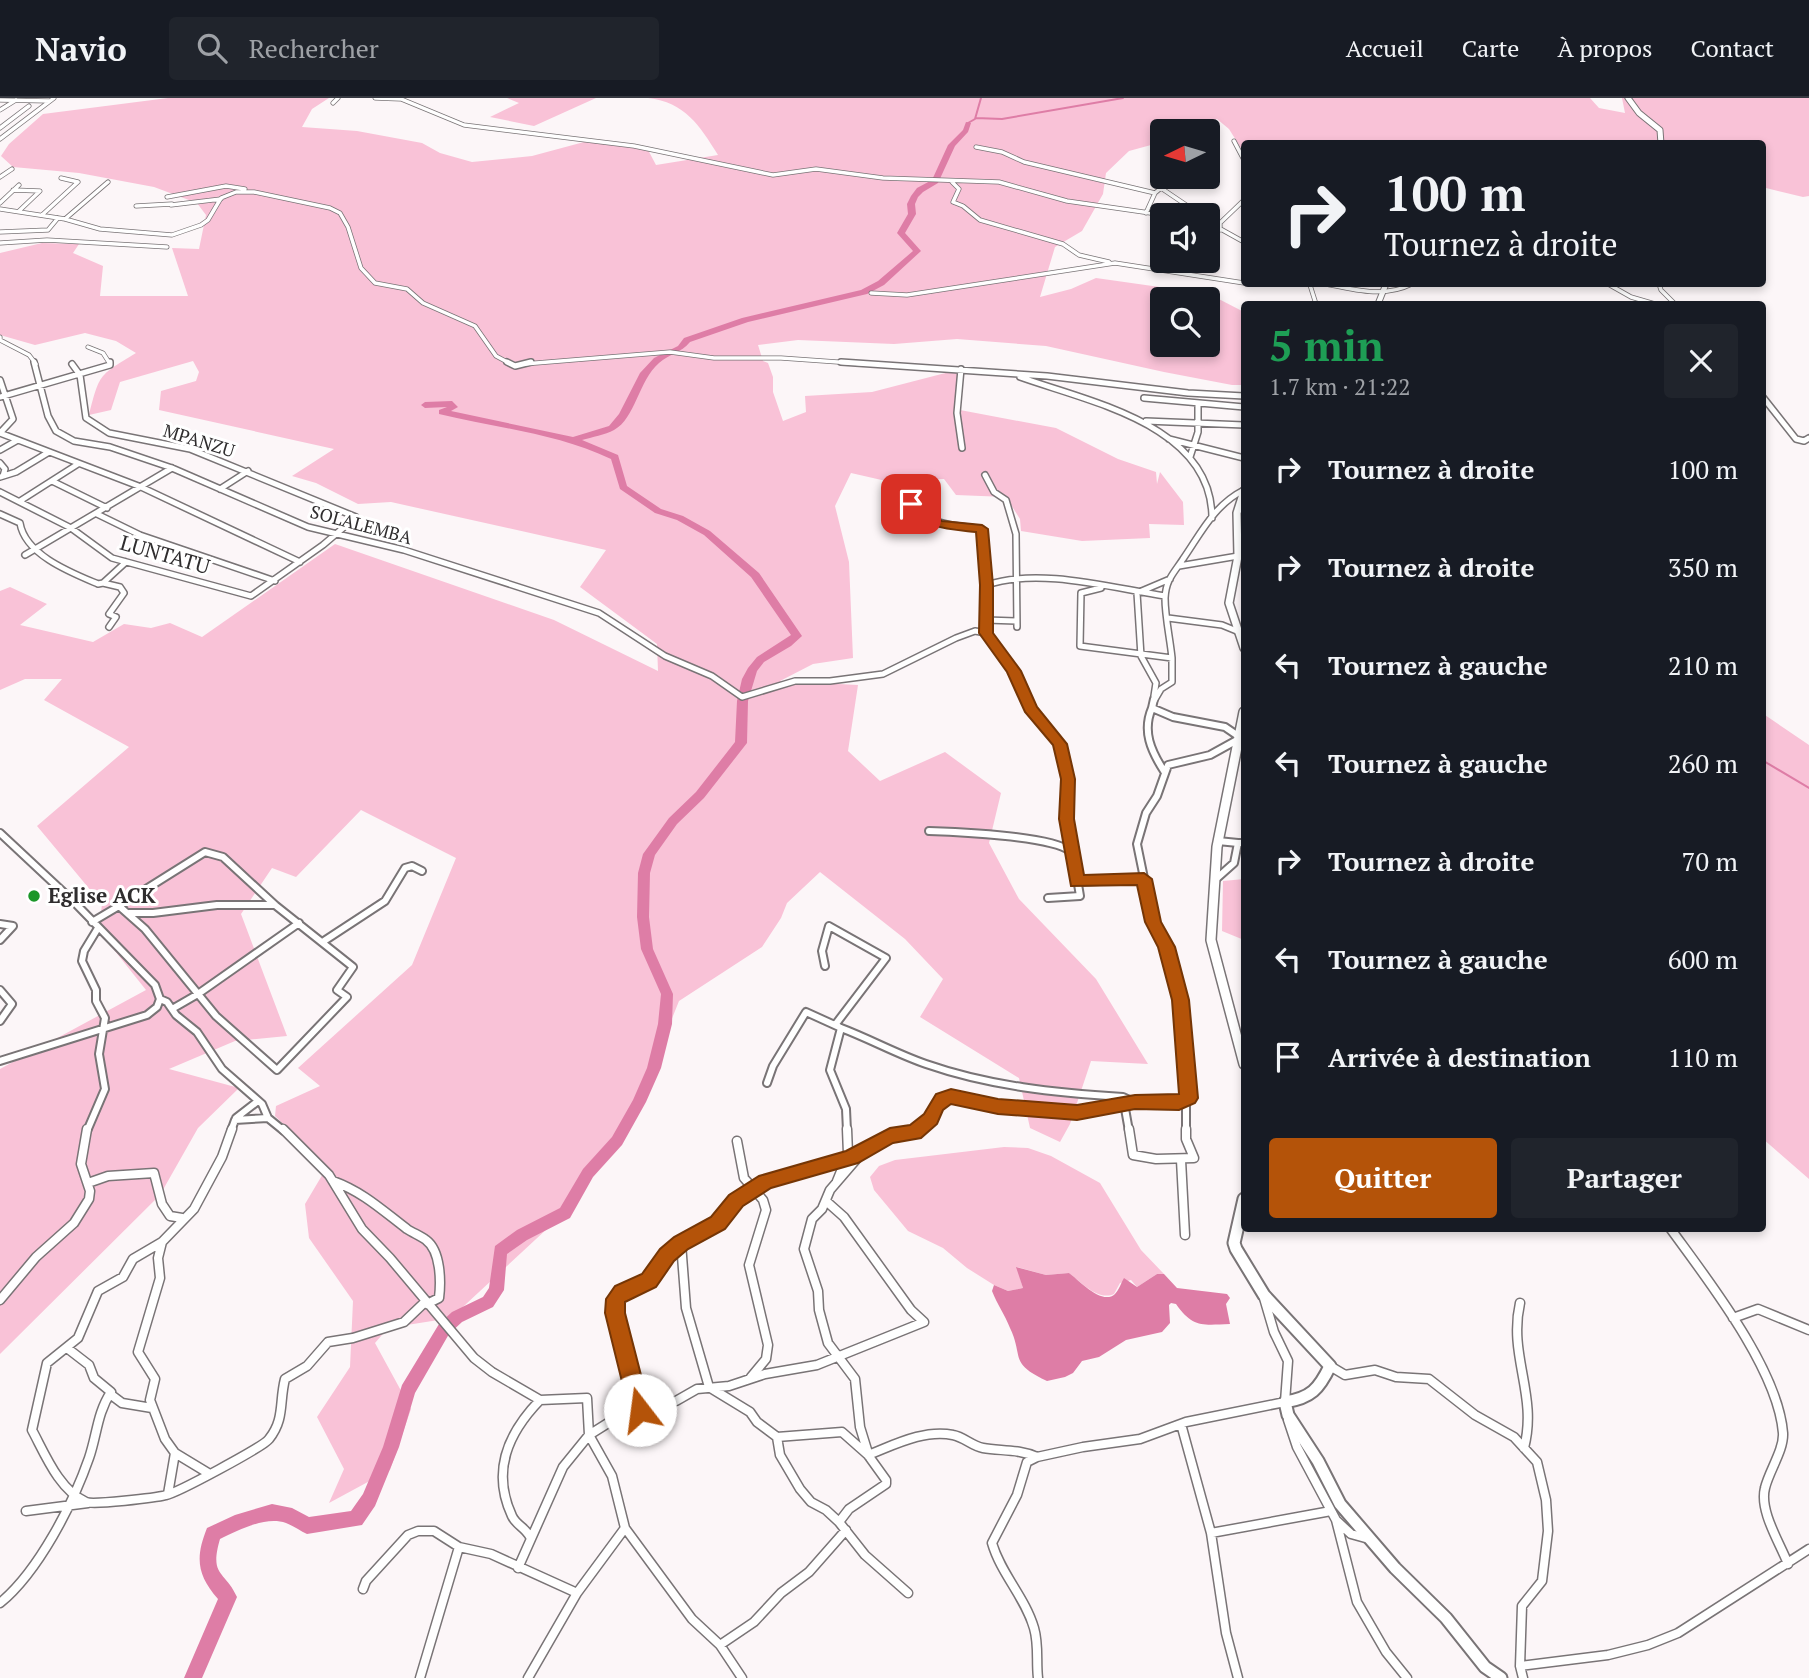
<!DOCTYPE html>
<html lang="fr">
<head>
<meta charset="utf-8">
<style>
	body { margin:0; font-family:"PT Serif",serif; background:#20242c; color:#f1f3f6; height:100vh; display:flex; flex-direction:column; font-size:26px; white-space:nowrap }
	* { box-sizing:border-box; margin:0 }
	p { font-size:23px; color:#9ea1a6 }
	.icon { flex:none; width:38px; height:38px; fill:none; stroke:currentColor; stroke-width:2; stroke-linecap:round; stroke-linejoin:round }
	.map { position:relative; flex:1; overflow:hidden }
	.side { position:absolute; left:1241px; top:203px; width:525px; height:931px; display:flex; flex-direction:column; background:#171b24; border-radius:7px; box-shadow:0 4px 10px #0003 }
	.side>* { flex:none }
	.banner { position:absolute; left:1241px; top:42px; width:525px; height:147px; border-radius:7px; box-shadow:0 4px 10px #0003; background:#171b24; color:#f1f3f6; overflow:hidden }
	.needle { width:46px; rotate:265deg }
	.buttons { position:absolute; left:1150px; top:21px; display:grid; gap:14px }
	.buttons a { display:grid; place-items:center; width:70px; height:70px; border-radius:7px; background:#171b24; box-shadow:0 4px 10px #0003; font-size:35px }
	.pin { position:absolute; display:grid; place-items:center; width:60px; height:60px; color:#fff; margin:-30px; border-radius:14px; box-shadow:0 4px 10px #0006 }
	.me { position:absolute; width:77px; margin:-38px; rotate:345deg; stroke-linejoin:round; filter:drop-shadow(0 0 5px #0008) }
	.turn { display:flex; align-items:center; gap:24px; height:147px; padding:0 28px; font-size:32px }
	.turn .icon { width:91px; height:91px; stroke-width:2.5 }
	.turn b { display:block; font-size:49px; line-height:60px }
	.round { display:grid; place-items:center; flex:none; width:74px; height:74px; border-radius:7px; background:#20242c }
	.summary { display:flex; align-items:center; justify-content:space-between; height:119px; padding:0 28px }
	h1 { font-size:42px; font-weight:700; line-height:52px; color:#1e9e55 }
	.primary-button { display:flex; gap:14px; margin-top:auto; padding:14px 28px }
	.primary-button a { flex:1; height:80px; border-radius:7px; background:#b45309; color:#fff; font-size:28px; font-weight:700; line-height:80px; text-align:center }
	.primary-button a+a { background:#20242c; color:#f1f3f6 }
	ul { padding:0; list-style:none }
	li { display:flex; align-items:center; gap:21px; height:98px; padding:0 28px }
	li div { flex:1 }
	li b { display:block; font-size:26px }
	li em { font-style:normal }
	header { display:flex; align-items:center; gap:42px; box-sizing:border-box; height:98px; padding:0 35px; background:#171b24; border-bottom:2px solid #363941 }
	header strong { font-size:33px }
	nav { display:flex; gap:38px; margin-inline-start:auto; font-size:24px }
	.search { width:490px; height:63px; background:#20242c; display:flex; align-items:center; gap:18px; box-sizing:border-box; padding:0 24px; border-radius:7px; color:#9ea1a6; font-size:26px }
	.map>svg:first-child { display:block }
	.green { fill:#f9c2d7; fill-rule:evenodd }
	.water { fill:#de7da6 }
	.lines { fill:none; stroke-linecap:round; stroke-linejoin:round }
	.stream { stroke:#de7da6; stroke-width:2 }
	.river { fill:#de7da6; fill-rule:evenodd }
	.street-far3-casing { stroke:#797476; stroke-width:5 }
	.street-far2-casing { stroke:#797476; stroke-width:8 }
	.street-far1-casing { stroke:#797476; stroke-width:10 }
	.street-casing { stroke:#797476; stroke-width:11 }
	.secondary-far3-casing { stroke:#797476; stroke-width:7 }
	.secondary-far2-casing { stroke:#797476; stroke-width:10 }
	.secondary-far1-casing { stroke:#797476; stroke-width:12 }
	.secondary-casing { stroke:#797476; stroke-width:15 }
	.street-far3 { stroke:#fff; stroke-width:3.5 }
	.street-far2 { stroke:#fff; stroke-width:5 }
	.street-far1 { stroke:#fff; stroke-width:6 }
	.street { stroke:#fff; stroke-width:8 }
	.secondary-far3 { stroke:#fff; stroke-width:5 }
	.secondary-far2 { stroke:#fff; stroke-width:7 }
	.secondary-far1 { stroke:#fff; stroke-width:9 }
	.secondary { stroke:#fff; stroke-width:11 }
	.route { fill:#b45309; stroke:#753606; stroke-width:2 }
	.poi-dot { fill:#1b9628; stroke:#fff; stroke-width:2.5 }
	.labels { text-anchor:middle; stroke-width:6; stroke-linejoin:round; paint-order:stroke }
	.far-street-label { font-size:18px; fill:#2f2d2e; stroke:#fff }
	.street-label { font-size:21px; fill:#2f2d2e; stroke:#fff }
	.poi-label { font-size:21px; font-weight:bold; fill:#2f2d2e; stroke:#fff; text-anchor:start }
</style>
</head>
<body>
<header>
<strong>Navio</strong>
<div class="search"><svg class="icon" aria-label="search" viewBox="0 0 24 24"><circle cx="10" cy="10" r="6"/><path d="M15 15l6 6"/></svg>Rechercher</div>
<nav><a>Accueil</a><a>Carte</a><a>À propos</a><a>Contact</a></nav>
</header>
<div class="map">
<svg width="1809" height="1580" viewBox="0 0 1809 1580">
	<rect width="100%" height="100%" fill="#fcf6f8"/>
	<path class="green" d="M168 0H329L312 11 302 29 357 33 422 45 440 55 472 64 532 58 584 44 647 50 656 67 718 57C700 28 685 4 648 0H1590L1599 10 1625 15 1622 0H1809V98L1803 99 1762 89V46H1244V55L1229 31 1217 21 1189 33H1162V44L1129 53 1106 75 1103 96 1082 133 1055 149 1040 199 1071 191 1096 180 1209 196 1244 214V287H1232L1164 274 1046 248 957 241 894 246 798 242 758 247 763 263 768 265 773 279V294L783 323 806 314 805 298 872 294 957 272 960 312 1056 330 1118 361 1156 374 1157 386 1160 374 1183 404 1184 427 1149 426 1150 440 1082 443 1021 433 1020 421 1006 399 956 397 944 381 886 383 851 375 835 408 849 464 853 560 813 566 780 583 858 587 848 653 880 683 945 654 1001 695 989 745 1019 801 1096 881 1148 966 1091 963 1070 1026 1060 1044 1030 1030 1019 980 920 919 943 881 905 841 820 774 787 805 781 820 762 849 679 903 643 993 576 1104 451 1220 388 1230 375 1245 411 1311 390 1372 329 1405 344 1371 317 1319 350 1269 353 1203 309 1140 305 1106 327 1069 275 1018 276 1008 320 988 298 970 412 867 456 760 361 712 296 779 272 770 241 816 287 938 235 943 169 971 239 990 198 1030 160 1097 0 1256V971L146 892 99 833 102 806 37 728 129 649 44 602 62 581H25L0 592V493L10 489 47 506 20 527 93 544 124 526 151 530 170 525 202 539 335 446 554 522 658 573 657 546 580 489 606 452 391 404 358 406 316 385 292 378 334 351 159 312 161 293 196 283 199 274 193 263 120 284 111 312 89 317C100 274 99 278 136 255L116 243 85 235 35 247 0 237V155L42 145 79 146 73 155 103 168 100 198H188L172 150 199 151 206 117 197 105 154 89 79 75 13 69 1 58 9 46 43 16ZM1162 201H1208V247H1162Z
		M507 0H596L534 28 490 19 519 5Z
		M1762 615 1809 647V1081L1762 1040Z
		M1244 781V842L1222 833 1223 783Z
		M1004 1049 1028 1050 1051 1058 1100 1085 1141 1152 1164 1176H1157L1137 1189 1131 1182 1120 1185 1114 1196C1098 1203 1082 1185 1069 1175L1046 1177 1017 1169 1023 1190 1008 1193 994 1187 967 1170 943 1150 908 1133 874 1092 870 1079 879 1068 895 1062Z"/>
	<path class="water" d="M1016 1169 1046 1177 1069 1175C1079 1182 1102 1208 1115 1196 1119 1192 1121 1185 1124 1180L1137 1189 1157 1176H1164L1177 1190 1227 1196 1230 1200 1226 1206 1230 1226C1202 1227 1193 1230 1176 1206L1171 1205 1169 1207 1170 1225 1162 1234 1126 1242 1099 1259 1082 1263 1073 1275 1065 1279 1047 1283C1008 1265 1024 1259 1010 1230 1005 1217 997 1206 992 1193L994 1187 1008 1193 1023 1190Z"/>
	<g class="lines">
		<path class="stream" d="M976 20 1002 21 1123 0
			M968 25 975 21 981 0
			M1762 662 1809 690"/>
		<path class="river" d="M966 24 971 25 968 34 955 48 938 85 923 94 918 99 915 106 916 116 905 135 921 153 884 187 867 196 748 224 690 244C681 255 669 256 659 265 639 282 635 321 614 332 605 337 592 339 582 342L618 357 627 388 661 411 683 418 710 433 759 475 802 538 791 548 764 564 757 573 748 603 747 645 704 700 677 726 655 757 650 775 649 819 653 851 673 896 672 926 661 970 646 1004 622 1047 593 1079 570 1120 527 1142 507 1156 504 1192 493 1209 462 1224 449 1236 415 1295 399 1349 375 1408 362 1427 307 1436C300 1433 294 1428 286 1425 265 1418 239 1432 220 1441 209 1479 225 1472 237 1499L202 1580H184L218 1501C197 1477 195 1460 207 1430L235 1417 272 1406 292 1410 309 1419 351 1413 363 1396 383 1349 402 1287 439 1226 452 1214 483 1199 489 1190 495 1148 517 1132 560 1110 583 1071 612 1039 633 1002 647 970 658 926 661 896 641 851 637 819 638 775 643 756 669 720 696 694 735 644 737 603 742 581 748 570 757 559 791 537 751 479 704 437 677 422 655 415 620 391 611 361C556 335 497 330 439 316V312L447 309 425 310 421 307 425 304 452 303 458 309 451 313 573 339 609 328 619 316 640 275 654 260 678 248 684 240 742 220 861 192 878 183 913 153 897 135 908 116 907 106 911 98 917 90 932 82 948 47 963 32Z"/>
		<g class="street-far3-casing">
			<path id="street-far3" d="M375 0 401 1 464 27 634 48 773 77 816 71 883 80 999 84 1067 103 1164 117
				M0 2 50 3
				M333 5 338 0
				M0 12 16 2
				M0 30 29 8
				M0 41 54 0
				M1234 43 1244 62
				M976 49 1002 54 1024 64 1155 95
				M0 79 12 71
				M952 84 959 91 953 104 963 108 980 122 1063 146 1079 157 1109 164
				M13 92 40 93 19 113
				M167 99 226 88 245 91
				M0 105 19 87
				M171 107 221 101
				M136 108 172 106
				M0 111 65 121 100 131 172 137 201 127 208 122 221 100 236 94H254L330 110 340 115 348 129 361 170 375 185 407 191 423 205 475 228 496 258 511 266
				M1146 115 1155 95 1161 90 1201 117
				M42 117 78 84 61 80
				M65 121 108 84
				M1208 124 1244 144
				M1220 132V125L1244 102
				M0 134 48 132 58 120
				M0 145 47 142 167 149
				M1247 186H1324
				M1326 186C1355 192 1384 200 1412 186
				M1608 186 1631 199 1655 206
				M1659 186 1661 192 1675 206
				M1310 187 1316 206
				M871 195 907 197 1115 165 1244 185
				M0 239V242L29 257 36 266
				M88 249 103 255 110 266
				M524 266 670 254 714 260H781L866 266"/>
		</g>
		<g class="street-far2-casing">
			<path id="street-far2" d="M34 264 48 318 56 333 74 343 110 349 172 370 308 429 404 452 599 515 665 558 712 578 742 599 795 583H830L883 576 956 540 975 533 986 535
				M507 264 515 268 531 264
				M841 264 1047 278 1188 295 1244 298
				M961 271 957 315 962 350
				M1020 279C1090 304 1212 327 1212 420
				M0 282 13 321 0 335
				M1762 298 1796 341 1804 343 1809 340
				M0 299 110 267V264
				M1144 300 1244 309
				M1146 323 1244 327
				M0 335 141 389 300 464
				M1169 341 1244 360
				M0 352 16 343
				M1190 359 1198 334V306
				M0 365 5 371 3 378
				M985 377 994 394 1006 402 1016 436 1017 529
				M0 379 16 374 49 354
				M52 383 107 410
				M220 391 248 373
				M0 394 71 430 112 460 251 498 323 447 356 419 190 351 109 335 86 320 80 277 72 266
				M20 403 78 366
				M911 406C930 428 955 427 982 431L987 487
				M0 416 20 425C25 457 72 475 98 486L103 485 126 464
				M97 416 140 437 275 483
				M25 457 172 370
				M1179 468 1238 458
				M103 485 120 489 124 495 109 516 116 519 109 529
				M1101 490 1081 495 1080 548 1172 560V584L1161 591 1154 603
				M1168 520 1222 527 1244 536
				M986 522 1016 523
				M1172 560C1170 540 1165 519 1165 500 1166 481 1174 475 1183 461 1201 435 1214 407 1244 392
				M1154 598 1156 585 1141 558 1137 495 1170 481
				M1027 603 1014 573 986 535 987 487C1039 469 1112 490 1165 498"/>
		</g>
		<g class="street-far1-casing">
			<path id="street-far1" d="M1026 601C1035 624 1057 635 1064 659 1071 680 1065 702 1067 723 1070 748 1076 773 1080 798L1048 800
				M1154 601 1152 610 1173 619 1225 629 1244 642
				M1152 610C1142 633 1151 653 1164 673
				M929 733C957 734 1051 738 1070 753
				M0 735 75 805 155 887 160 901 167 904 176 917 197 934 222 971 262 1006 268 1020 284 1033
				M1218 743 1238 745
				M205 754 223 759 275 807 353 869 337 892 347 899 277 972 216 918 145 831 119 808Z
				M1216 781 1234 765 1238 745H1244
				M1077 784 1144 781
				M129 815H153L217 807H275
				M92 824 119 808
				M0 826 13 828 0 842
				M324 843 385 803 405 770 412 768 422 773
				M825 868 822 853 829 828 886 860 835 927
				M0 892 12 906 0 923
				M172 911 198 896 299 825
				M0 963 147 917 157 909 160 901
				M767 985 773 968 806 914 839 929
				M1186 1002V1033
				M1124 1005 1129 1033
				M236 1020 258 1003
				M87 1033 105 991 99 956 105 920 96 903V892L82 863 84 853 98 830
				M231 1033 235 1022 268 1020
				M847 1033 846 1011 830 972 841 930C870 941 897 956 926 966 989 988 1056 995 1123 999L1132 1003
				M917 1033 931 1021 942 1001 951 999 998 1008 1077 1015 1135 1004 1179 1005 1189 1000 1181 902 1166 849 1153 824 1137 746 1146 715 1157 698 1168 667 1210 657 1239 641"/>
		</g>
		<g class="street-casing">
			<path id="street" d="M232 1031 222 1059 194 1111 162 1144 133 1161 123 1179 98 1193 78 1240 47 1265 32 1332C45 1356 59 1392 86 1404 93 1407 155 1400 166 1397 177 1395 263 1349 269 1341 285 1321 279 1304 285 1281L307 1268 328 1244 353 1240 404 1224 425 1204
				M283 1031 329 1077 362 1131 390 1160 474 1260 492 1274 540 1302 587 1300 589 1337 612 1378 625 1430 692 1521 720 1547 742 1580
				M1129 1031 1133 1057 1156 1061 1194 1060 1186 1041V1031
				M737 1043 744 1080 763 1102 766 1112 749 1167 768 1247 766 1261 751 1279
				M861 1056 830 1092 822 1111 812 1121 804 1151 818 1193 819 1212 828 1245 855 1281 860 1329 868 1355
				M1181 1062 1185 1137
				M333 1083C363 1094 382 1112 407 1131 413 1135 421 1138 426 1142 441 1153 441 1184 439 1200L427 1206
				M837 1083 848 1056 847 1031
				M88 1085 108 1078 154 1075 162 1106 170 1118 182 1120
				M1670 1130C1707 1181 1778 1271 1783 1335 1784 1352 1769 1373 1765 1390 1759 1413 1780 1445 1788 1466
				M162 1144 158 1160 160 1180 138 1254 155 1281 150 1302 165 1341 175 1355 208 1375
				M681 1145 686 1210 709 1289 750 1314 757 1324 777 1339 842 1334 868 1357 886 1382V1386L849 1411 839 1424
				M0 1202 36 1159 74 1125 89 1101 90 1093 81 1066 87 1031
				M1520 1205C1508 1258 1538 1297 1524 1350
				M1733 1220 1758 1211 1809 1232
				M1330 1268 1345 1277 1375 1272 1396 1279 1429 1281 1475 1317 1514 1339 1537 1364 1546 1402 1548 1433 1542 1483 1522 1508 1520 1568 1523 1580
				M110 1296 122 1305 152 1310
				M640 1312 615 1215V1201L622 1194 649 1182 667 1157 681 1145 718 1125 736 1103 766 1083 851 1059 890 1037 915 1035 919 1031
				M1288 1322 1297 1349 1336 1422 1357 1504 1386 1554 1407 1580
				M1181 1326 1211 1435 1226 1535 1238 1580
				M777 1339 780 1357 800 1391 811 1404 826 1412 839 1424 865 1457 908 1495
				M868 1357C894 1347 924 1331 953 1337 964 1339 972 1348 983 1350 1001 1353 1019 1351 1037 1359
				M168 1396 175 1355
				M26 1413 88 1405
				M1337 1423 1351 1436 1369 1441
				M1211 1435 1331 1413
				M530 1439C526 1430 516 1427 512 1418 491 1373 508 1335 540 1302
				M518 1470 563 1369 589 1337 616 1320 632 1313 676 1303 697 1291 729 1288 765 1276 817 1267 924 1224 911 1212 844 1119 826 1103
				M363 1491 366 1483 408 1437 418 1433H434L459 1449 491 1456 577 1495
				M0 1505C38 1474 73 1406 89 1360 97 1337 97 1315 111 1294L94 1280 89 1267 67 1250
				M720 1547 754 1524 781 1495 809 1474 846 1432
				M1520 1568 1608 1557 1648 1547 1678 1535 1809 1451
				M420 1580 459 1449
				M528 1580 577 1495 625 1430
				M1038 1580C1036 1563 1039 1547 1034 1530 1025 1499 1001 1476 992 1445L1017 1397 1027 1364 1037 1359 1083 1349 1140 1341 1186 1324 1285 1304 1288 1263 1274 1234 1264 1200"/>
		</g>
		<g class="secondary-far3-casing">
			<path id="secondary-far3" d="M1628 0 1639 15 1660 32 1661 46
				M1378 206 1386 186"/>
		</g>
		<g class="secondary-far2-casing">
			<path id="secondary-far2" d="M1244 393 1237 415 1238 458 1229 505 1244 550"/>
		</g>
		<g class="secondary-far1-casing">
			<path id="secondary-far1" d="M1244 614 1217 749 1211 842 1244 966"/>
		</g>
		<g class="secondary-casing">
			<path id="secondary" d="M1244 1101 1234 1145 1236 1151 1264 1197 1330 1268C1319 1291 1311 1300 1285 1304L1288 1317 1318 1363 1340 1406 1395 1470 1446 1520 1485 1569 1501 1580"/>
		</g>
		<use href="#street-far3" class="street-far3"/>
		<use href="#street-far2" class="street-far2"/>
		<use href="#street-far1" class="street-far1"/>
		<use href="#street" class="street"/>
		<use href="#secondary-far3" class="secondary-far3"/>
		<use href="#secondary-far2" class="secondary-far2"/>
		<use href="#secondary-far1" class="secondary-far1"/>
		<use href="#secondary" class="secondary"/>
	</g>
	<path class="route" d="M911 403 942 423 982 427 988 431 993 487V535L1021 573 1037 609 1067 646 1075 681 1074 721 1084 777 1144 775 1152 781 1161 824 1175 849 1189 902 1198 1000 1195 1005 1179 1012 1135 1011 1077 1022 998 1016 951 1006 943 1012 937 1026 921 1040 893 1045 858 1065 771 1090 743 1108 725 1131 688 1151 674 1163 656 1189 625 1204V1215L650 1312 647 1319 640 1322 632 1319 629 1312 605 1215 606 1201 615 1188 642 1176 660 1151 674 1139 711 1119 729 1097 759 1078 846 1053 890 1030 910 1027 924 1016 936 996 951 991 998 1001 1077 1007 1135 997 1179 996 1172 902 1158 849 1145 824 1137 787 1071 788 1059 721 1061 681 1053 647 1025 614 1007 574 979 535 980 487 976 434C949 431 922 431 905 406Z"/>
	<circle class="poi-dot" cx="34" cy="798" r="7"/>
	<g class="labels">
		<g class="far-street-label">
			<text transform="translate(199 343) rotate(17)" y="6">MPANZU</text>
			<text transform="translate(361 427) rotate(15)" y="6">SOLALEMBA</text>
		</g>
		<g class="street-label">
			<text transform="translate(165 457) rotate(16)" y="7">LUNTATU</text>
		</g>
		<g class="poi-label">
			<text x="48" y="805">Eglise ACK</text>
		</g>
	</g>
</svg>
<div class="buttons">
<a><svg class="needle" viewBox="-14 -14 28 28"><path d="M0-13l5 13h-10z" fill="#e53935"/><path d="M0 13l5-13h-10z" fill="#9ea1a6"/></svg></a>
<a><svg class="icon" aria-label="sound" viewBox="0 0 24 24"><path d="M4 9h4l5-4v14l-5-4H4zM17 9q2 3 0 6"/></svg></a>
<a><svg class="icon" aria-label="search" viewBox="0 0 24 24"><circle cx="10" cy="10" r="6"/><path d="M15 15l6 6"/></svg></a>
</div>
<div class="pin" style="left:911px;top:406px;background:#d93025"><svg class="icon" aria-label="arrive" viewBox="0 0 24 24"><path d="M6 21V4h12l-3 4 3 4H6"/></svg></div>
<svg class="me" style="left:640px;top:1312px" viewBox="-20 -20 40 40"><circle r="19" fill="#fff"/><path d="M0-13L10 11 0 6-10 11z" fill="#b45309"/></svg>
<div class="banner">
<div class="turn"><svg class="icon" aria-label="right" viewBox="0 0 24 24"><path d="M7 20v-9h11M14 6l5 5-5 5"/></svg><div><b>100 m</b>Tournez à droite</div></div>
</div>
<section class="side">
<div class="summary"><div><h1>5 min</h1><p>1.7 km · 21:22</p></div><a class="round"><svg class="icon" aria-label="close" viewBox="0 0 24 24"><path d="M6 6l12 12M18 6L6 18"/></svg></a></div>
<ul>
<li><svg class="icon" aria-label="right" viewBox="0 0 24 24"><path d="M7 20v-9h11M14 6l5 5-5 5"/></svg><div><b>Tournez à droite</b></div><em>100 m</em></li>
<li><svg class="icon" aria-label="right" viewBox="0 0 24 24"><path d="M7 20v-9h11M14 6l5 5-5 5"/></svg><div><b>Tournez à droite</b></div><em>350 m</em></li>
<li><svg class="icon" aria-label="left" viewBox="0 0 24 24"><path d="M17 20v-9H6M10 6l-5 5 5 5"/></svg><div><b>Tournez à gauche</b></div><em>210 m</em></li>
<li><svg class="icon" aria-label="left" viewBox="0 0 24 24"><path d="M17 20v-9H6M10 6l-5 5 5 5"/></svg><div><b>Tournez à gauche</b></div><em>260 m</em></li>
<li><svg class="icon" aria-label="right" viewBox="0 0 24 24"><path d="M7 20v-9h11M14 6l5 5-5 5"/></svg><div><b>Tournez à droite</b></div><em>70 m</em></li>
<li><svg class="icon" aria-label="left" viewBox="0 0 24 24"><path d="M17 20v-9H6M10 6l-5 5 5 5"/></svg><div><b>Tournez à gauche</b></div><em>600 m</em></li>
<li><svg class="icon" aria-label="arrive" viewBox="0 0 24 24"><path d="M6 21V4h12l-3 4 3 4H6"/></svg><div><b>Arrivée à destination</b></div><em>110 m</em></li>
</ul>
<div class="primary-button"><a>Quitter</a><a>Partager</a></div>
</section>
</div>
</body>
</html>
